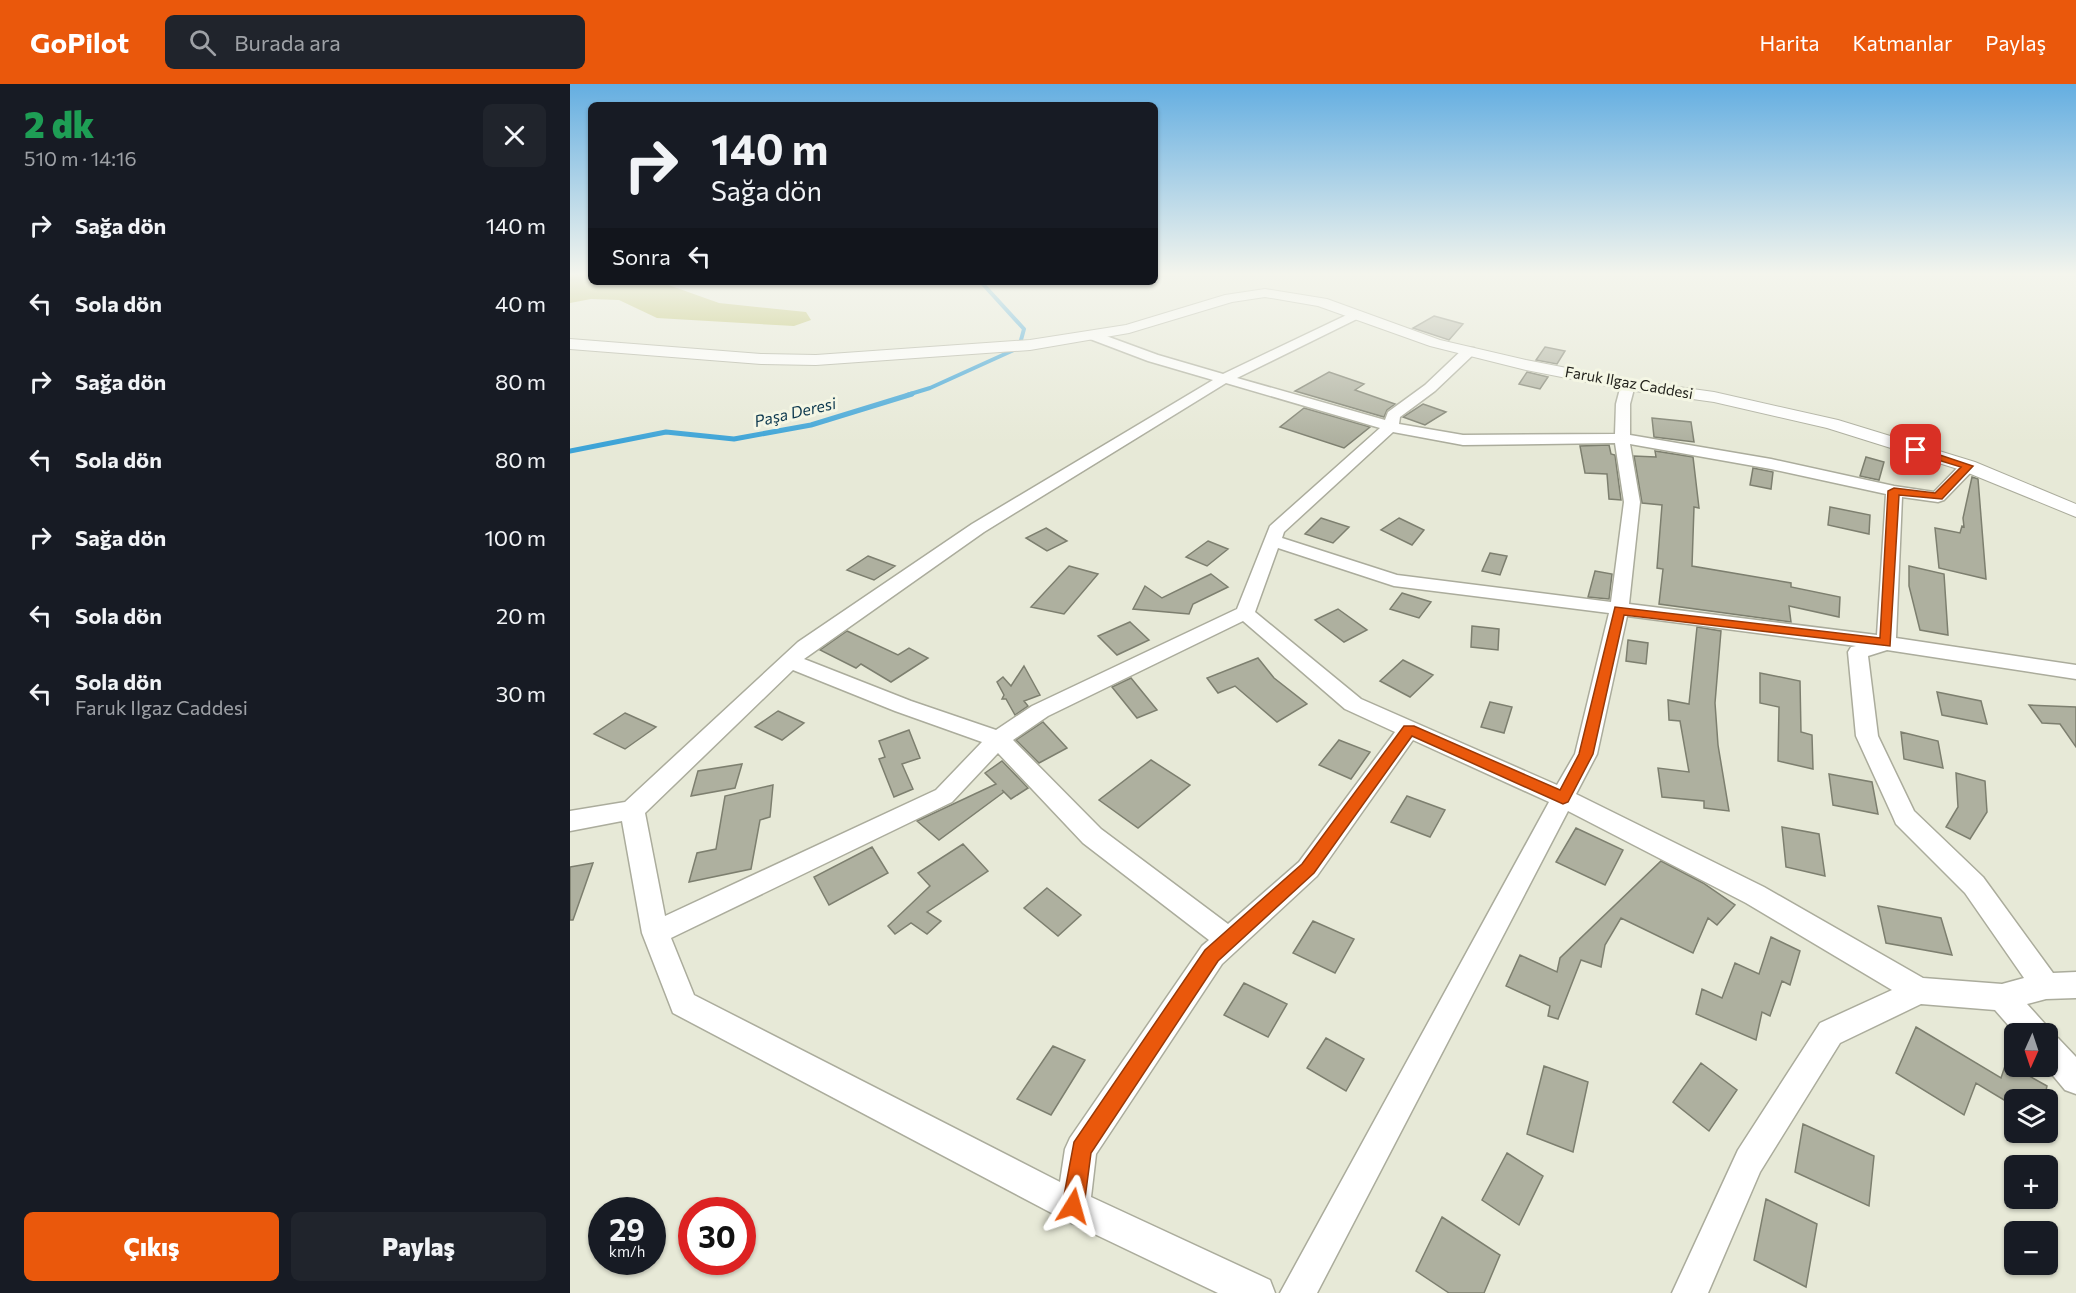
<!DOCTYPE html>
<html lang="tr">
<head>
<meta charset="utf-8">
<style>
	body { margin:0; font-family:Commissioner,sans-serif; background:#20242c; color:#f1f3f6; height:100vh; display:flex; flex-direction:column; font-size:22px; white-space:nowrap }
	* { box-sizing:border-box; margin:0 }
	p { font-size:20px; color:#9ea1a6 }
	.icon { flex:none; width:33px; height:33px; fill:none; stroke:currentColor; stroke-width:2; stroke-linecap:round; stroke-linejoin:round }
	.map { position:relative; flex:1; overflow:hidden }
	.drawer { display:flex; flex-direction:column; background:#171b24; width:570px }
	.drawer>* { flex:none }
	.guide { position:absolute; left:18px; top:18px; width:570px; height:183px; border-radius:9px; box-shadow:0 2px 4px #0004; background:#171b24; color:#f1f3f6; overflow:hidden }
	.needle { width:39px; rotate:183deg }
	.fabs { position:absolute; left:1434px; top:939px; display:grid; gap:12px }
	.fabs a { display:grid; place-items:center; width:54px; height:54px; border-radius:9px; background:#171b24; box-shadow:0 2px 4px #0004; font-size:30px }
	.speed { position:absolute; left:18px; top:1113px; display:flex; gap:12px; font-size:30px; font-weight:700; text-align:center }
	.speed>* { display:grid; place-content:center; width:78px; height:78px; border-radius:50%; background:#171b24; box-shadow:0 2px 4px #0004; line-height:1 }
	.speed small { font-size:15px; font-weight:400 }
	.speed .limit { border:9px solid #d22; background:#fff; color:#111 }
	.pin { position:absolute; display:grid; place-items:center; width:51px; height:51px; color:#fff; margin:-26px; border-radius:12px; box-shadow:0 3px 9px #0006 }
	.me { position:absolute; width:66px; margin:-33px; rotate:8deg; stroke-linejoin:round; filter:drop-shadow(0 0 4px #0008) }
	.turn { display:flex; align-items:center; gap:21px; height:126px; padding:0 24px; font-size:27px }
	.turn .icon { width:78px; height:78px; stroke-width:2.5 }
	.turn b { display:block; font-size:42px; line-height:51px }
	.then { display:flex; align-items:center; height:57px; padding:0 24px; background:#0003; gap:12px; font-size:22px }
	.round { display:grid; place-items:center; flex:none; width:63px; height:63px; border-radius:9px; background:#20242c }
	.summary { display:flex; align-items:center; justify-content:space-between; height:102px; padding:0 24px }
	h1 { font-size:36px; font-weight:800; line-height:45px; color:#1e9e55 }
	.action { display:flex; gap:12px; margin-top:auto; padding:12px 24px }
	.action a { flex:1; height:69px; border-radius:9px; background:#ea580c; color:#fff; font-size:24px; font-weight:800; line-height:69px; text-align:center }
	.action a+a { background:#20242c; color:#f1f3f6 }
	ul { padding:0; list-style:none }
	li { display:flex; align-items:center; gap:18px; height:78px; padding:0 24px }
	li div { flex:1 }
	li b { display:block; font-size:22px }
	li em { font-style:normal }
	header { display:flex; align-items:center; gap:36px; box-sizing:border-box; height:84px; padding:0 30px; background:#ea580c; color:#fff }
	header strong { font-size:28px }
	nav { display:flex; gap:33px; margin-inline-start:auto; font-size:21px }
	.search { width:420px; height:54px; background:#20242c; display:flex; align-items:center; gap:15px; box-sizing:border-box; padding:0 21px; border-radius:9px; color:#9ea1a6; font-size:22px }
	main { display:flex; flex:1; min-height:0 }
	.map>svg:first-child { display:block }
	.forest { fill:#b6ba5b }
	.lines { fill:none; stroke-linecap:round; stroke-linejoin:round }
	.stream-far1 { stroke:#3ea4d7; stroke-width:4 }
	.stream { stroke:#3ea4d7; stroke-width:5 }
	.building { fill:#aeb09f; stroke:#7d7f6f; stroke-width:1.5 }
	.minor-casing { stroke:#abac9c; stroke-width:3 }
	.tertiary-casing { stroke:#abac9c; stroke-width:2 }
	.minor { fill:#fff; fill-rule:evenodd }
	.tertiary { fill:#fff; fill-rule:evenodd }
	.route { fill:#ea580c; stroke:#983908; stroke-width:1.5 }
	.labels { text-anchor:middle; stroke-width:6; stroke-linejoin:round; paint-order:stroke }
	.far-street-label { font-size:15px; fill:#22221c; stroke:#f4f6e4 }
	.far-water-label { font-size:16px; font-style:italic; fill:#0e394f; stroke:#f4f6e4 }
</style>
</head>
<body>
<header>
<strong>GoPilot</strong>
<div class="search"><svg class="icon" aria-label="search" viewBox="0 0 24 24"><circle cx="10" cy="10" r="6"/><path d="M15 15l6 6"/></svg>Burada ara</div>
<nav><a>Harita</a><a>Katmanlar</a><a>Paylaş</a></nav>
</header>
<main>
<section class="drawer">
<div class="summary"><div><h1>2 dk</h1><p>510 m · 14:16</p></div><a class="round"><svg class="icon" aria-label="close" viewBox="0 0 24 24"><path d="M6 6l12 12M18 6L6 18"/></svg></a></div>
<ul>
<li><svg class="icon" aria-label="right" viewBox="0 0 24 24"><path d="M7 20v-9h11M14 6l5 5-5 5"/></svg><div><b>Sağa dön</b></div><em>140 m</em></li>
<li><svg class="icon" aria-label="left" viewBox="0 0 24 24"><path d="M17 20v-9H6M10 6l-5 5 5 5"/></svg><div><b>Sola dön</b></div><em>40 m</em></li>
<li><svg class="icon" aria-label="right" viewBox="0 0 24 24"><path d="M7 20v-9h11M14 6l5 5-5 5"/></svg><div><b>Sağa dön</b></div><em>80 m</em></li>
<li><svg class="icon" aria-label="left" viewBox="0 0 24 24"><path d="M17 20v-9H6M10 6l-5 5 5 5"/></svg><div><b>Sola dön</b></div><em>80 m</em></li>
<li><svg class="icon" aria-label="right" viewBox="0 0 24 24"><path d="M7 20v-9h11M14 6l5 5-5 5"/></svg><div><b>Sağa dön</b></div><em>100 m</em></li>
<li><svg class="icon" aria-label="left" viewBox="0 0 24 24"><path d="M17 20v-9H6M10 6l-5 5 5 5"/></svg><div><b>Sola dön</b></div><em>20 m</em></li>
<li><svg class="icon" aria-label="left" viewBox="0 0 24 24"><path d="M17 20v-9H6M10 6l-5 5 5 5"/></svg><div><b>Sola dön</b><p>Faruk Ilgaz Caddesi</p></div><em>30 m</em></li>
</ul>
<div class="action"><a>Çıkış</a><a>Paylaş</a></div>
</section>
<div class="map">
<svg width="1506" height="1209" viewBox="0 0 1506 1209">
	<rect width="100%" height="100%" fill="#e7e9d7"/>
	<path class="forest" d="M21 190V198H90L149 219 236 228 241 236 224 242 87 234 49 216 21 215 0 219V191Z"/>
	<g class="lines">
		<path class="stream-far1" d="M411 198 454 245 451 256
			M337 311 360 304 446 265"/>
		<path class="stream" d="M0 367 96 348 164 355 241 341 342 310"/>
	</g>
	<path class="building" d="M864 232 893 240 879 256 843 244Z
		M975 263 995 267 987 280 966 276Z
		M759 288 794 300 785 306 825 320 817 326 814 333 725 307Z
		M957 288 978 293 970 305 949 300Z
		M853 320 876 328 855 341 833 333Z
		M734 324 800 343 774 364 710 343Z
		M1082 334 1121 338 1124 358 1084 353Z
		M1039 361 1041 370 1045 371 1051 416 1039 415 1037 390 1015 389 1010 362Z
		M1085 367 1123 373 1129 424 1124 423 1122 482 1221 499V503L1270 513 1269 533 1219 522 1221 538 1089 520 1093 485 1087 484 1092 421 1072 419 1064 372 1086 373Z
		M1296 373 1314 378 1309 396 1290 392Z
		M1183 384 1203 388 1201 405 1180 401Z
		M1402 393 1408 395 1416 495 1369 484 1365 444 1390 449 1392 442 1394 443 1393 434Z
		M1260 423 1300 431 1299 450 1258 441Z
		M751 434 779 443 763 459 735 450Z
		M829 434 854 446 842 461 811 446Z
		M476 444 497 457 477 467 456 454Z
		M638 457 658 465 637 482 616 473Z
		M920 469 937 472 930 491 912 487Z
		M298 472 325 482 304 496 277 486Z
		M499 482 528 490 494 530 461 523Z
		M1339 482 1374 490 1378 551 1350 546 1339 502Z
		M1025 487 1042 490 1039 515 1018 513Z
		M641 490 658 503 623 520 619 530 563 525 575 502 592 514Z
		M832 509 861 518 849 534 820 525Z
		M768 525 797 546 774 558 745 536Z
		M560 538 579 556 547 571 528 552Z
		M902 542 929 545 928 566 901 563Z
		M1127 543 1151 547 1145 619 1148 661 1159 727 1134 724V717L1092 713 1088 684 1119 688 1110 637 1099 636 1098 616 1119 620Z
		M277 547 328 571 339 564 358 574 321 598 291 580 286 584 250 566Z
		M1058 556 1078 559 1076 580 1056 577Z
		M688 574 704 594 737 620 707 638 665 602 648 609 637 594Z
		M833 576 863 591 840 613 810 597Z
		M454 582 470 611 454 617 458 622 445 631 436 615H432L434 611 427 598 433 593 441 602Z
		M1190 589 1230 597 1231 648 1242 651 1243 685 1208 677 1209 623 1190 619Z
		M561 594 587 626 567 634 542 603Z
		M1367 608 1411 617 1417 640 1372 631Z
		M920 618 942 623 934 649 911 643Z
		M1459 621 1506 623V663L1490 640 1472 639Z
		M208 627 234 639 212 656 185 643Z
		M55 629 86 643 55 665 24 650Z
		M473 638 497 664 469 679 446 656Z
		M339 646 350 674 332 680 343 705 324 713 309 675 315 673 309 657Z
		M1331 648 1368 657 1373 684 1334 675Z
		M769 656 800 668 781 695 749 681Z
		M581 676 620 701 568 744 529 716Z
		M432 677 458 704 441 715 432 706 434 708 369 756 347 737 426 700 415 689Z
		M172 680 165 704 121 712 128 687Z
		M1386 689 1415 697 1417 728 1400 755 1376 743 1388 723Z
		M1259 690 1302 698 1308 730 1263 721Z
		M203 701 200 733 190 736 181 785 119 798 127 769 146 765 155 712Z
		M837 712 875 726 860 753 821 738Z
		M1212 743 1249 750 1255 792 1216 783Z
		M1006 744 1053 766 1035 801 986 778Z
		M393 760 418 787 357 828 371 837 357 850 341 839 325 850 318 842 360 802 348 789Z
		M302 763 318 789 259 821 244 793Z
		M1091 777 1133 799 1165 821 1147 841 1138 834 1123 869 1051 834 1035 861 1031 883 1011 876 988 935 978 932 980 922 936 902 950 871 987 888 990 874Z
		M23 779 3 836H0V783Z
		M477 804 511 831 488 852 454 824Z
		M1308 822 1371 834 1382 871 1316 859Z
		M743 837 784 855 765 889 723 869Z
		M1201 853 1230 867 1220 901 1212 897 1200 932 1192 928 1186 956 1126 930 1132 905 1152 914 1165 879 1189 890Z
		M674 899 717 920 698 953 654 931Z
		M1346 943 1431 994 1436 979 1477 1002 1474 1016H1434L1406 999 1394 1031 1326 989Z
		M756 954 794 975 776 1007 737 984Z
		M483 962 515 976 481 1031 447 1015Z
		M1131 979 1167 1006 1139 1047 1103 1018Z
		M974 982 1018 998 1003 1068 957 1050Z
		M1233 1040 1304 1072 1299 1122 1225 1088Z
		M937 1069 973 1092 949 1141 912 1116Z
		M1196 1115 1247 1140 1236 1203 1184 1176Z
		M872 1133 930 1171 914 1209H879L846 1187Z"/>
	<g class="lines">
		<g class="minor-casing">
			<path id="minor" d="M785 227 789 228V234L667 294 815 336 818 328 855 301 894 264H904L905 267 904 270 865 307 830 333 829 340 893 351 1045 350 1046 320 1051 301 1058 297 1065 301 1060 320V351L1201 375 1324 402 1364 408 1392 379H1404L1406 382 1404 385 1374 416 1368 418 1332 413 1326 554 1506 581V595L1317 566 1298 572 1308 652 1344 727 1413 793 1483 889 1506 888V914L1476 915 1457 920 1475 940 1480 950 1488 954 1506 973V1010L1495 1006 1475 982H1478V950H1446L1425 926 1351 920 1270 959 1190 1088 1138 1209H1102L1168 1066 1250 939 1322 906 1176 819 998 727 747 1209H710L979 718 843 656 747 792 652 880 526 1070 521 1113 700 1196 705 1209H648L491 1134 103 929 72 849 52 737 0 747V727L55 718 228 558 402 440 643 296 578 277 520 255 518 252 520 249H528L588 271 653 290ZM656 299 810 344 700 442 667 525 462 622 426 646 341 617 234 575 414 448ZM823 348 893 361 1045 359 1054 418 1041 518 827 491 712 454 714 448ZM1060 360 1201 385 1316 410 1307 551 1059 520 1070 418ZM708 464 824 502 1039 529 1005 670 987 701 791 615 685 528ZM1057 532 1286 562 1281 563 1278 568 1286 652 1323 733 1326 740 1395 809 1454 894 1432 900 1353 894 1194 803 1006 710 1027 670ZM673 537 775 625 825 648 729 778 658 840 531 745 443 656 478 632ZM223 586 325 627 412 658 366 706 95 832 75 729ZM428 669 513 759 639 856 632 862 500 1054 495 1065 490 1098 124 911 101 854 382 718Z"/>
		</g>
		<g class="tertiary-casing">
			<path id="tertiary" d="M695 205 757 215 870 256 956 276 1058 296 1144 308 1268 336 1405 378 1506 420V433L1391 386 1257 344 1144 318 1058 306 956 286 860 262 748 222 695 213 662 218 559 249 460 266 246 281 191 280 0 265V255L191 270 246 271 460 256 556 241 655 211Z"/>
		</g>
		<use href="#minor" class="minor"/>
		<use href="#tertiary" class="tertiary"/>
	</g>
	<linearGradient id="sky" x2="0" y2="1"><stop stop-color="#64aee1"/><stop offset="0.53" stop-color="#f4f5ed"/><stop offset="1" stop-color="#f4f5ed" stop-opacity="0"/></linearGradient>
	<rect width="1506" height="359" fill="url(#sky)"/>
	<path class="route" d="M1342 364H1349L1403 382 1372 415 1329 411 1320 562 1054 531 1023 670 998 718 993 720 842 652 744 789 648 877 521 1069 514 1122 511 1130 503 1133 495 1130 492 1122 504 1058 635 866 732 780 834 642H844L990 706 1009 670 1045 523 1310 554 1318 407 1324 404 1365 409 1391 383 1342 368Z"/>
	<g class="labels">
		<g class="far-street-label">
			<text transform="translate(1059 299) rotate(10)" y="5">Faruk Ilgaz Caddesi</text>
		</g>
		<g class="far-water-label">
			<text transform="translate(225 328) rotate(-13)" y="6">Paşa Deresi</text>
		</g>
	</g>
</svg>
<div class="fabs">
<a><svg class="needle" viewBox="-14 -14 28 28"><path d="M0-13l5 13h-10z" fill="#e53935"/><path d="M0 13l5-13h-10z" fill="#9ea1a6"/></svg></a>
<a><svg class="icon" aria-label="layers" viewBox="0 0 24 24"><path d="M12 4l9 5-9 5-9-5zM3 14l9 5 9-5"/></svg></a>
<a>+</a>
<a>−</a>
</div>
<div class="speed"><div>29<small>km/h</small></div><div class="limit">30</div></div>
<div class="pin" style="left:1346px;top:366px;background:#d93025"><svg class="icon" aria-label="arrive" viewBox="0 0 24 24"><path d="M6 21V4h12l-3 4 3 4H6"/></svg></div>
<svg class="me" style="left:503px;top:1122px" viewBox="-20 -20 40 40"><path d="M0-17L14 15 0 8-14 15z" fill="#ea580c" stroke="#fff" stroke-width="4"/></svg>
<div class="guide">
<div class="turn"><svg class="icon" aria-label="right" viewBox="0 0 24 24"><path d="M7 20v-9h11M14 6l5 5-5 5"/></svg><div><b>140 m</b>Sağa dön</div></div>
<div class="then">Sonra<svg class="icon" aria-label="left" viewBox="0 0 24 24"><path d="M17 20v-9H6M10 6l-5 5 5 5"/></svg></div>
</div>
</div>
</main>
</body>
</html>
